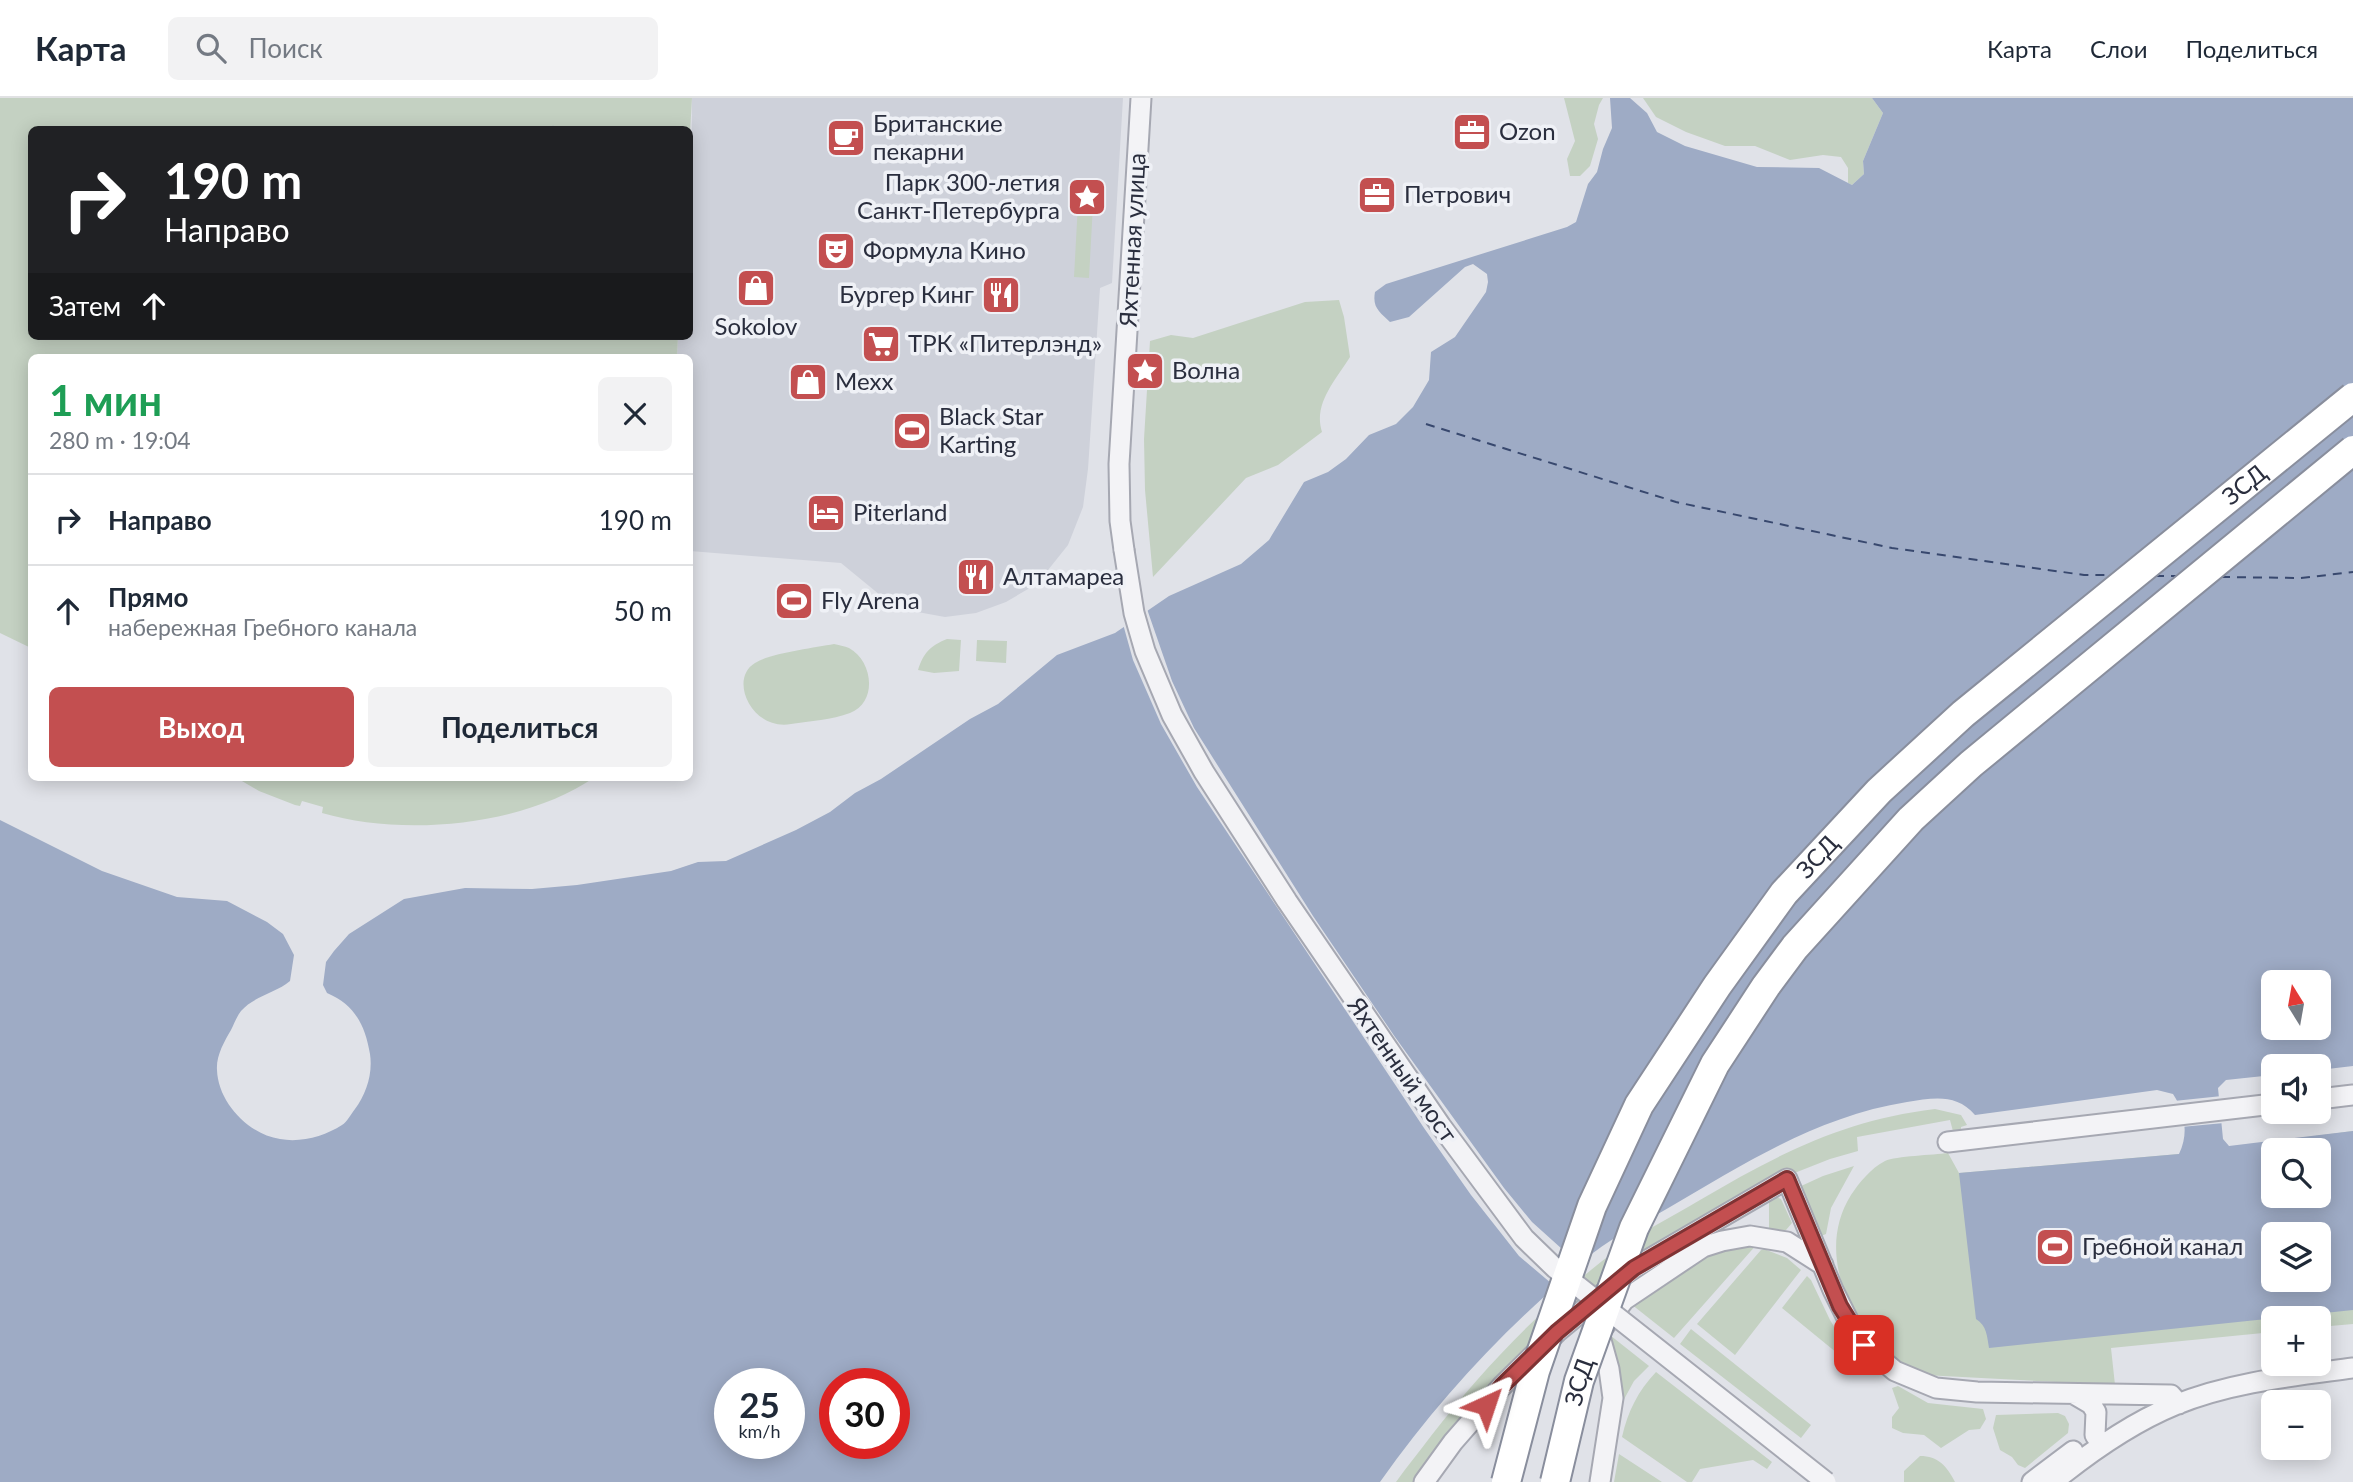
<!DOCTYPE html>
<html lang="ru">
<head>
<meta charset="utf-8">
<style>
	body { margin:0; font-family:Lato,sans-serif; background:#f2f2f3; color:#1f2937; height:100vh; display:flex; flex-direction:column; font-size:26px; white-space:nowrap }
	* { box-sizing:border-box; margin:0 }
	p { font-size:23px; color:#747a83 }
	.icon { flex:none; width:38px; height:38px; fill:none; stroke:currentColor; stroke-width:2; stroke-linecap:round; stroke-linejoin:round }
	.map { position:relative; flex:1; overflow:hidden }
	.panel { position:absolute; left:28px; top:256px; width:665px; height:427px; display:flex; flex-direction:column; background:#fff; border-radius:10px; box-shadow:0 4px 18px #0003 }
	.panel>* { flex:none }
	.banner { position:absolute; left:28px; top:28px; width:665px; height:214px; border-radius:10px; box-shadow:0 4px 18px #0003; background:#202124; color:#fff; overflow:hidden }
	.needle { width:46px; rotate:349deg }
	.tools { position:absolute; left:2261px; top:872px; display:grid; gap:14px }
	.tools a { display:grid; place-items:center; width:70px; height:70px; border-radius:10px; background:#fff; box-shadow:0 4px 18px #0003; font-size:35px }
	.speed { position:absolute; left:714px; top:1270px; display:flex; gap:14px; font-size:35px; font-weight:700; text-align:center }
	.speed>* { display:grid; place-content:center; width:91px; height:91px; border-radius:50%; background:#fff; box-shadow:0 4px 18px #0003; line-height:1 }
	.speed small { font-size:18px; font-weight:400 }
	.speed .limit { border:10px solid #d22; background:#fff; color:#111 }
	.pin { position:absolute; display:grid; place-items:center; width:60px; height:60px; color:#fff; margin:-30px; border-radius:14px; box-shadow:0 4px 10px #0006 }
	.me { position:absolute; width:77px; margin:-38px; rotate:42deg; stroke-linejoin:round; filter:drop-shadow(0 0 5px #0008) }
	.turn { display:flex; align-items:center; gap:24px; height:147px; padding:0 21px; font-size:32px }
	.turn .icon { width:91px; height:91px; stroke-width:2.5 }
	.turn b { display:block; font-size:49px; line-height:60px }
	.then { display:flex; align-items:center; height:66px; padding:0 21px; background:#0003; gap:14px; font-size:26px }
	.round { display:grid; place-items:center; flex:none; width:74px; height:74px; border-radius:10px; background:#f2f2f3 }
	.summary { display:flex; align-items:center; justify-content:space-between; height:119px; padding:0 21px }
	h1 { font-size:42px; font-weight:700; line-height:52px; color:#1e9e55 }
	.button { display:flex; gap:14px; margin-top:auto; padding:14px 21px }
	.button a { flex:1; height:80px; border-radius:10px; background:#c34f50; color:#fff; font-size:28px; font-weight:700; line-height:80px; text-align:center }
	.button a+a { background:#f2f2f3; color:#1f2937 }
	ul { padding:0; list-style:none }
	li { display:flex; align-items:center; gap:21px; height:91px; padding:0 21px; border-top:2px solid #e0e1e3 }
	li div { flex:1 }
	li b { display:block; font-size:26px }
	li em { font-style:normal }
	header { display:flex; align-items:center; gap:42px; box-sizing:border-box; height:98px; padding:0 35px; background:#fff; border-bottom:2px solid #e0e1e3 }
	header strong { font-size:33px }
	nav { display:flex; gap:38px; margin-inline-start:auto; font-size:24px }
	.search { width:490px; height:63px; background:#f2f2f3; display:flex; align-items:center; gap:18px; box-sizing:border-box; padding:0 24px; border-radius:10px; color:#747a83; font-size:26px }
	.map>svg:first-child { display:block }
	.built { fill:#ced1da }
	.green { fill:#c4d1c2; fill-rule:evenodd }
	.water { fill:#9eabc5; fill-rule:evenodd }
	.pier { fill:#e0e2e8 }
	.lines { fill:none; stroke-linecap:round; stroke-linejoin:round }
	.stream { stroke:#9eabc5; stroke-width:4.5 }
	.ferry { stroke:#38486e; stroke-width:2; stroke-dasharray:9 7; stroke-linecap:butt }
	.minor-casing { stroke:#a6a8b2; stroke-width:23 }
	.minor { stroke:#f3f3f6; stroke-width:19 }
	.minor-bridge-casing { stroke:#a6a8b2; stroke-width:23; stroke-linecap:butt }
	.highway-bridge-casing { stroke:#898e9d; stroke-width:32; stroke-linecap:butt }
	.minor-bridge { stroke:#f3f3f6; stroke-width:19 }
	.highway-bridge { stroke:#fff; stroke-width:28 }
	.route-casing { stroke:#7f3334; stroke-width:18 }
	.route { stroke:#c34f50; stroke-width:12 }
	.labels { text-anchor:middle; stroke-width:7; stroke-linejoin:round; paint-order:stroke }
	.poi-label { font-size:24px; fill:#2a2e3e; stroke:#eff1f6; text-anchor:start }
	.street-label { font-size:24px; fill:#2a2e3e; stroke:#eff1f6 }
</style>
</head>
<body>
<header>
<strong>Карта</strong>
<div class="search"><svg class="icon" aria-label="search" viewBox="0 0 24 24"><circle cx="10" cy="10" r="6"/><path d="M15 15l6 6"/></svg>Поиск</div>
<nav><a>Карта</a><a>Слои</a><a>Поделиться</a></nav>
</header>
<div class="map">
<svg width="2353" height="1384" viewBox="0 0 2353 1384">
	<rect width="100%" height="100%" fill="#e0e2e8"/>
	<path class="built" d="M692 0H1123L1112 185 1100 190 1088 371 1083 409 1068 447 1048 472 1028 491 1006 504 976 515 945 519 912 513 880 497 841 465 690 453V259H677L678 238H690Z"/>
	<path class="green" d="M0 0H692L690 35V32H32V238H678L677 259H32L31 550 0 535Z
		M1564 0H1603L1599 7 1594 26 1598 41 1590 68 1580 78H1570L1567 61 1575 43Z
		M1643 0H1872L1883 15 1863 63 1864 76 1852 87 1848 85V70L1841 59 1823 57 1790 62 1755 48H1725L1686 34 1656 19Z
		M1079 87 1094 88 1089 180 1074 179Z
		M1339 202 1344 219 1350 259C1335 283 1313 306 1322 334L1278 367 1246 380 1153 479 1145 392 1144 341 1150 243 1171 237 1193 240 1305 204Z
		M947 541 961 542 959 573 934 575 918 572C924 554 930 548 947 541Z
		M977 542 1007 543 1006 565 976 563Z
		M834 546C838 547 845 548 849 550 873 563 878 604 850 615 832 622 810 623 791 626 752 633 728 581 755 565 771 555 813 550 834 546Z
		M235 679H595C524 728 404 739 322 715L323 709 302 703 300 708 295 707 259 693Z
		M1935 1011 1961 1017 1967 1027 1961 1029V1035L1954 1037 1950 1022 1857 1039 1858 1053 1830 1061 1777 1082 1640 1157 1421 1384H1396C1407 1368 1420 1353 1431 1338 1484 1269 1545 1206 1614 1154 1640 1134 1672 1119 1700 1102 1778 1056 1844 1022 1935 1011Z
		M2353 1033V1226L2319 1229V1220H2273V1234L2111 1250 2115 1287 1924 1277C1860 1251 1810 1162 1851 1097 1859 1085 1871 1070 1885 1063 1896 1058 1933 1057 1948 1055L1959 1075 2179 1056ZM2273 1052H2319V1097H2273ZM2273 1136H2319V1181H2273Z
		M1854 1068 1831 1110 1826 1136 1819 1139 1799 1089 1823 1078Z
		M1774 1098 1781 1101 1792 1125 1786 1132 1778 1133 1769 1130V1104Z
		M1758 1145 1674 1240 1631 1206 1696 1162 1721 1150Z
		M1764 1151 1787 1160 1801 1172 1735 1257 1697 1226 1761 1152Z
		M1807 1178 1811 1182 1830 1222 1846 1248 1843 1255H1837L1782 1210Z
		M1691 1231 1811 1327 1801 1340 1680 1246Z
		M1606 1234 1649 1268 1634 1283 1622 1305C1620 1281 1618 1256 1606 1234Z
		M1656 1274 1772 1364 1767 1371 1753 1362 1700 1371 1692 1384H1687L1622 1339C1628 1313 1638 1293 1656 1274Z
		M1898 1288 1928 1305 1983 1311 1986 1321 1980 1331 1969 1332 1941 1350 1924 1337 1903 1335 1892 1330V1319L1899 1310 1892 1290Z
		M2058 1315 2065 1318 2069 1326 2068 1335 2025 1370 2018 1367 2012 1359 2000 1352 1993 1330 1996 1317Z
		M1619 1356 1662 1384H1614Z
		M1920 1358C1938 1358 1947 1368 1955 1384H1904V1373Z"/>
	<path class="water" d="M1610 0H1630L1647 15 1657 34 1685 48 1757 69 1819 70 1852 87 1864 76 1863 63 1883 15 1872 0H2353V968L2319 972V968H2273V977L2226 982 2218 990 2223 1041 2229 1048 2353 1033V1212L1989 1250C1987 1238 1987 1228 1976 1221L1959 1075 2179 1056C2189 1036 2185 1014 2173 996L2157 992 1975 1017C1956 995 1933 1000 1907 1004 1819 1018 1745 1065 1670 1109 1645 1124 1616 1137 1593 1155 1576 1168 1561 1184 1545 1198 1482 1255 1429 1315 1380 1384H0V722L102 773 177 799 227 803 267 824 283 836 294 857 290 883C276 895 254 898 241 913 237 918 234 926 231 932 224 944 216 958 217 972 218 1004 248 1036 280 1041 301 1045 325 1038 342 1027 347 1024 351 1016 355 1011 366 996 373 976 370 956 365 927 355 907 327 895L323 887 326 864 334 853 349 836 404 801 465 790 532 791 577 787 671 773 698 764 726 763 796 732 830 714 855 695 881 681 970 621 998 606 1057 557 1115 535 1169 498 1241 466 1269 442 1304 384 1328 374 1346 361 1369 337 1396 326 1413 309 1429 282 1431 254 1455 239 1486 194 1488 184 1487 176 1473 166 1465 169 1409 219 1390 224C1380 214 1372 210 1375 194L1386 186 1567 129 1576 124 1588 86 1597 74 1603 51 1612 30ZM2273 884H2319V929H2273ZM2273 1052H2319V1097H2273ZM2273 1136H2319V1181H2273ZM730 1286H789V1346H730ZM835 1286H894V1346H835Z"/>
	<path class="pier" d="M1147 511 1172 583 1194 630 1313 818 1395 939 1504 1090 1532 1124 1582 1169 1558 1191 1519 1158 1471 1097 1424 1030 1197 689 1161 626 1133 562 1123 526Z
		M2222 998 2224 1025 2181 1029 2178 1010 2174 1003Z"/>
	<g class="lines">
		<path class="stream" d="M553 32V30"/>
		<path class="ferry" d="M1426 326 1676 404 1892 450 2084 477H2111
			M2155 478H2177
			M2221 479 2301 480 2353 474"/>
		<g class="minor-casing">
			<path id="minor" d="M1124 452 1120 423 1119 366 1141 0
				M2319 1001 2353 997
				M1948 1044 2273 1006
				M2074 1296 2091 1306 2096 1314 2095 1337 2102 1347
				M1424 1384 1453 1344 1502 1288 1557 1234 1634 1170 1787 1081 1833 1192 1851 1228 1864 1247 1895 1273 1936 1290 1977 1294 2171 1297 2179 1306
				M1600 1384 1613 1300 1609 1271 1599 1235 1624 1202 1703 1149 1722 1143 1750 1138 1787 1144 1823 1167
				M2032 1384 2073 1353
				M2053 1384C2090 1354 2131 1325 2175 1307 2231 1284 2294 1278 2353 1270"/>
		</g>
		<use href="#minor" class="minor"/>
		<g class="minor-bridge-casing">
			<path id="minor-bridge" d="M1124 452 1134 515 1145 553 1172 617 1204 674 1287 803 1441 1028 1524 1140 1555 1170 1826 1384"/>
		</g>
		<g class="highway-bridge-casing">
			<g id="highway-bridge">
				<path id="s1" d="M1506 1384 1535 1273 1592 1108 1639 1007 1717 888 1784 795 1879 693 1963 616 2353 299"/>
				<path id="s2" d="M1555 1384 1579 1283 1634 1130 1715 966 1766 888 1795 849 1911 721 1971 666 2353 352"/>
			</g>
		</g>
		<use href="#minor-bridge" class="minor-bridge"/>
		<use href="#highway-bridge" class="highway-bridge"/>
	</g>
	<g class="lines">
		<g class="route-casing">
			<path id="route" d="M1486 1307 1502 1288 1557 1234 1634 1170 1787 1081 1840 1208 1864 1247"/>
		</g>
		<use href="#route" class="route"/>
	</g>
	<defs>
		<g id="office-square" transform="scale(2.0125)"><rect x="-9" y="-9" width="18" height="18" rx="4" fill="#c34f50" stroke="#eff1f6"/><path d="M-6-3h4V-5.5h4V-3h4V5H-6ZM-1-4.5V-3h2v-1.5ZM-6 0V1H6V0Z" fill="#fff"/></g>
		<g id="cafe-square" transform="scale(2.0125)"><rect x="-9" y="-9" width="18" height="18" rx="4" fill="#c34f50" stroke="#eff1f6"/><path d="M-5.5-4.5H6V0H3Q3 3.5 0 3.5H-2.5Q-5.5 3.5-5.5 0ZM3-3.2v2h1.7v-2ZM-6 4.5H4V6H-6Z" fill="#fff"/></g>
		<g id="sight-square" transform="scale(2.0125)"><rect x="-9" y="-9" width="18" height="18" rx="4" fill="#c34f50" stroke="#eff1f6"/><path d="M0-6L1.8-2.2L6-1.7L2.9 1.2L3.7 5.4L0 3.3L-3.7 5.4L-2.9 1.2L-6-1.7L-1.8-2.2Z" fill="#fff"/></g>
		<g id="theatre-square" transform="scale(2.0125)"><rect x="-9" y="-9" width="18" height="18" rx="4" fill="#c34f50" stroke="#eff1f6"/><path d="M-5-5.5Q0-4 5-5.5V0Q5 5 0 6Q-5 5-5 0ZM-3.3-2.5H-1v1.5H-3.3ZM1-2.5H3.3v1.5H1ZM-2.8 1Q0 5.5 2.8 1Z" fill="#fff"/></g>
		<g id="shop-square" transform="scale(2.0125)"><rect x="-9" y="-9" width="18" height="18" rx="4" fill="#c34f50" stroke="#eff1f6"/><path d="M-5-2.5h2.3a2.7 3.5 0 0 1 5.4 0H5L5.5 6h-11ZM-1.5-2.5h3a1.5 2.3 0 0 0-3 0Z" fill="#fff"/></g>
		<g id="restaurant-square" transform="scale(2.0125)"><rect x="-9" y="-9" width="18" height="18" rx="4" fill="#c34f50" stroke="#eff1f6"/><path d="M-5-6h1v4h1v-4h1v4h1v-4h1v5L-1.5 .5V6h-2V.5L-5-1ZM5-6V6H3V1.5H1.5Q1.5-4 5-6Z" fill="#fff"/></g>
		<g id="supermarket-square" transform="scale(2.0125)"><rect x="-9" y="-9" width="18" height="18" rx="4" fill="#c34f50" stroke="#eff1f6"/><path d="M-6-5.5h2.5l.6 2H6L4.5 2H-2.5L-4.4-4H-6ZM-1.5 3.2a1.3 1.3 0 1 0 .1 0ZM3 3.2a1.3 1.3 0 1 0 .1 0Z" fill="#fff"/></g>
		<g id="stadium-square" transform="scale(2.0125)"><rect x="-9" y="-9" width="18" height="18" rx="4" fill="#c34f50" stroke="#eff1f6"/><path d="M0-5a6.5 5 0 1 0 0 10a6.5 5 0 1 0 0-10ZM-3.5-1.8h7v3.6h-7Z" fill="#fff"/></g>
		<g id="hotel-square" transform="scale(2.0125)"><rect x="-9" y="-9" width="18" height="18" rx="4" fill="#c34f50" stroke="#eff1f6"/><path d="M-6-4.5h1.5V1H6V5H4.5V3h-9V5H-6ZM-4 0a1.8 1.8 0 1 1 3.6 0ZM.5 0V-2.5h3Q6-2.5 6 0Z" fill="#fff"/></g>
	</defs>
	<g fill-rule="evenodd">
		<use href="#office-square" x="1472" y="34"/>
		<use href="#cafe-square" x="846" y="40"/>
		<use href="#office-square" x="1377" y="97"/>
		<use href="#sight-square" x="1087" y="99"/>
		<use href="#theatre-square" x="836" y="153"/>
		<use href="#shop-square" x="756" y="190"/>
		<use href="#restaurant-square" x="1001" y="197"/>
		<use href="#supermarket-square" x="881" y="246"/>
		<use href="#sight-square" x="1145" y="273"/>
		<use href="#shop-square" x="808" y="284"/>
		<use href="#stadium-square" x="912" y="333"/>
		<use href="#hotel-square" x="826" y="415"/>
		<use href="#restaurant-square" x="976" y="479"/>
		<use href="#stadium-square" x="794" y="503"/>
		<use href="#stadium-square" x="2055" y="1149"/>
	</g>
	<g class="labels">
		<g class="poi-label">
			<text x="873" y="34">Британские<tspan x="873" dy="28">пекарни</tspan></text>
			<text x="1499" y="42">Ozon</text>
			<text x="1060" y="93" text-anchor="end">Парк 300-летия<tspan x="1060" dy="28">Санкт-Петербурга</tspan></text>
			<text x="1404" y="105">Петрович</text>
			<text x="863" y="161">Формула Кино</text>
			<text x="974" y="205" text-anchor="end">Бургер Кинг</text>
			<text x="756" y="237" text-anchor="middle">Sokolov</text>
			<text x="908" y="254">ТРК «Питерлэнд»</text>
			<text x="1172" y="281">Волна</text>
			<text x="835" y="292">Mexx</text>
			<text x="939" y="327">Black Star<tspan x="939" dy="28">Karting</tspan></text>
			<text x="853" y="423">Piterland</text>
			<text x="1003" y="487">Алтамареа</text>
			<text x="821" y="511">Fly Arena</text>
			<text x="2082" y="1157">Гребной канал</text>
		</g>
		<g class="street-label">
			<text transform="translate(1133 142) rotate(-87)" y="8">Яхтенная улица</text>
			<text dy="8" stroke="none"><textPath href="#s1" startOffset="1274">ЗСД</textPath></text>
			<text dy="8" stroke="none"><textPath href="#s1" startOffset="707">ЗСД</textPath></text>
			<text transform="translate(1402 972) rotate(55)" y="8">Яхтенный мост</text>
			<text dy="8" stroke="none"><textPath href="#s2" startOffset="103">ЗСД</textPath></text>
		</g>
	</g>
</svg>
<div class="tools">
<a><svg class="needle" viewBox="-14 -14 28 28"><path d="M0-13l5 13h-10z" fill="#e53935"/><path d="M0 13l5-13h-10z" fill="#747a83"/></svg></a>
<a><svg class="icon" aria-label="sound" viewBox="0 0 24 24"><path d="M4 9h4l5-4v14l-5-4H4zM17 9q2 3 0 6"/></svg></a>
<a><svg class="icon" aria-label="search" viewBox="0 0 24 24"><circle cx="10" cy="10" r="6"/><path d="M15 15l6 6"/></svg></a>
<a><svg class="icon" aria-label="layers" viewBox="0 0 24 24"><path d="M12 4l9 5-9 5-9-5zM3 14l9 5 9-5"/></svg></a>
<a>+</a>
<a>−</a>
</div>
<div class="speed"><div>25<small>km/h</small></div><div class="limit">30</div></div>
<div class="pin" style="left:1864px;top:1247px;background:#d93025"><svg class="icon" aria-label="arrive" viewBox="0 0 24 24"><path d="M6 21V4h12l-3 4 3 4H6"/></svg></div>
<svg class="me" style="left:1486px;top:1307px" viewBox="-20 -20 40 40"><path d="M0-17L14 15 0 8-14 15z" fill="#c34f50" stroke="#fff" stroke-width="4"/></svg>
<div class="banner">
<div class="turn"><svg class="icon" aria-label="right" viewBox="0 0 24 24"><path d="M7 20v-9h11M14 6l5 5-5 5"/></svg><div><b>190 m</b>Направо</div></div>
<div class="then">Затем<svg class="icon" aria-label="ahead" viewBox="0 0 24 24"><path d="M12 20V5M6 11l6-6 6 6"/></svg></div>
</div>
<section class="panel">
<div class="summary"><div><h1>1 мин</h1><p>280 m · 19:04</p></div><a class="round"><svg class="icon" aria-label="close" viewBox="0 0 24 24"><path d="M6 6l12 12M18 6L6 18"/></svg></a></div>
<ul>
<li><svg class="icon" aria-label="right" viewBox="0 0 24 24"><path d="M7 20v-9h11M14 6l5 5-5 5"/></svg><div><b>Направо</b></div><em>190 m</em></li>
<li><svg class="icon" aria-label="ahead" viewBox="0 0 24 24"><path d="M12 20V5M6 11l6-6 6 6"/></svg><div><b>Прямо</b><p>набережная Гребного канала</p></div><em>50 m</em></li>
</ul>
<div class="button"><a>Выход</a><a>Поделиться</a></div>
</section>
</div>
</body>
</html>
